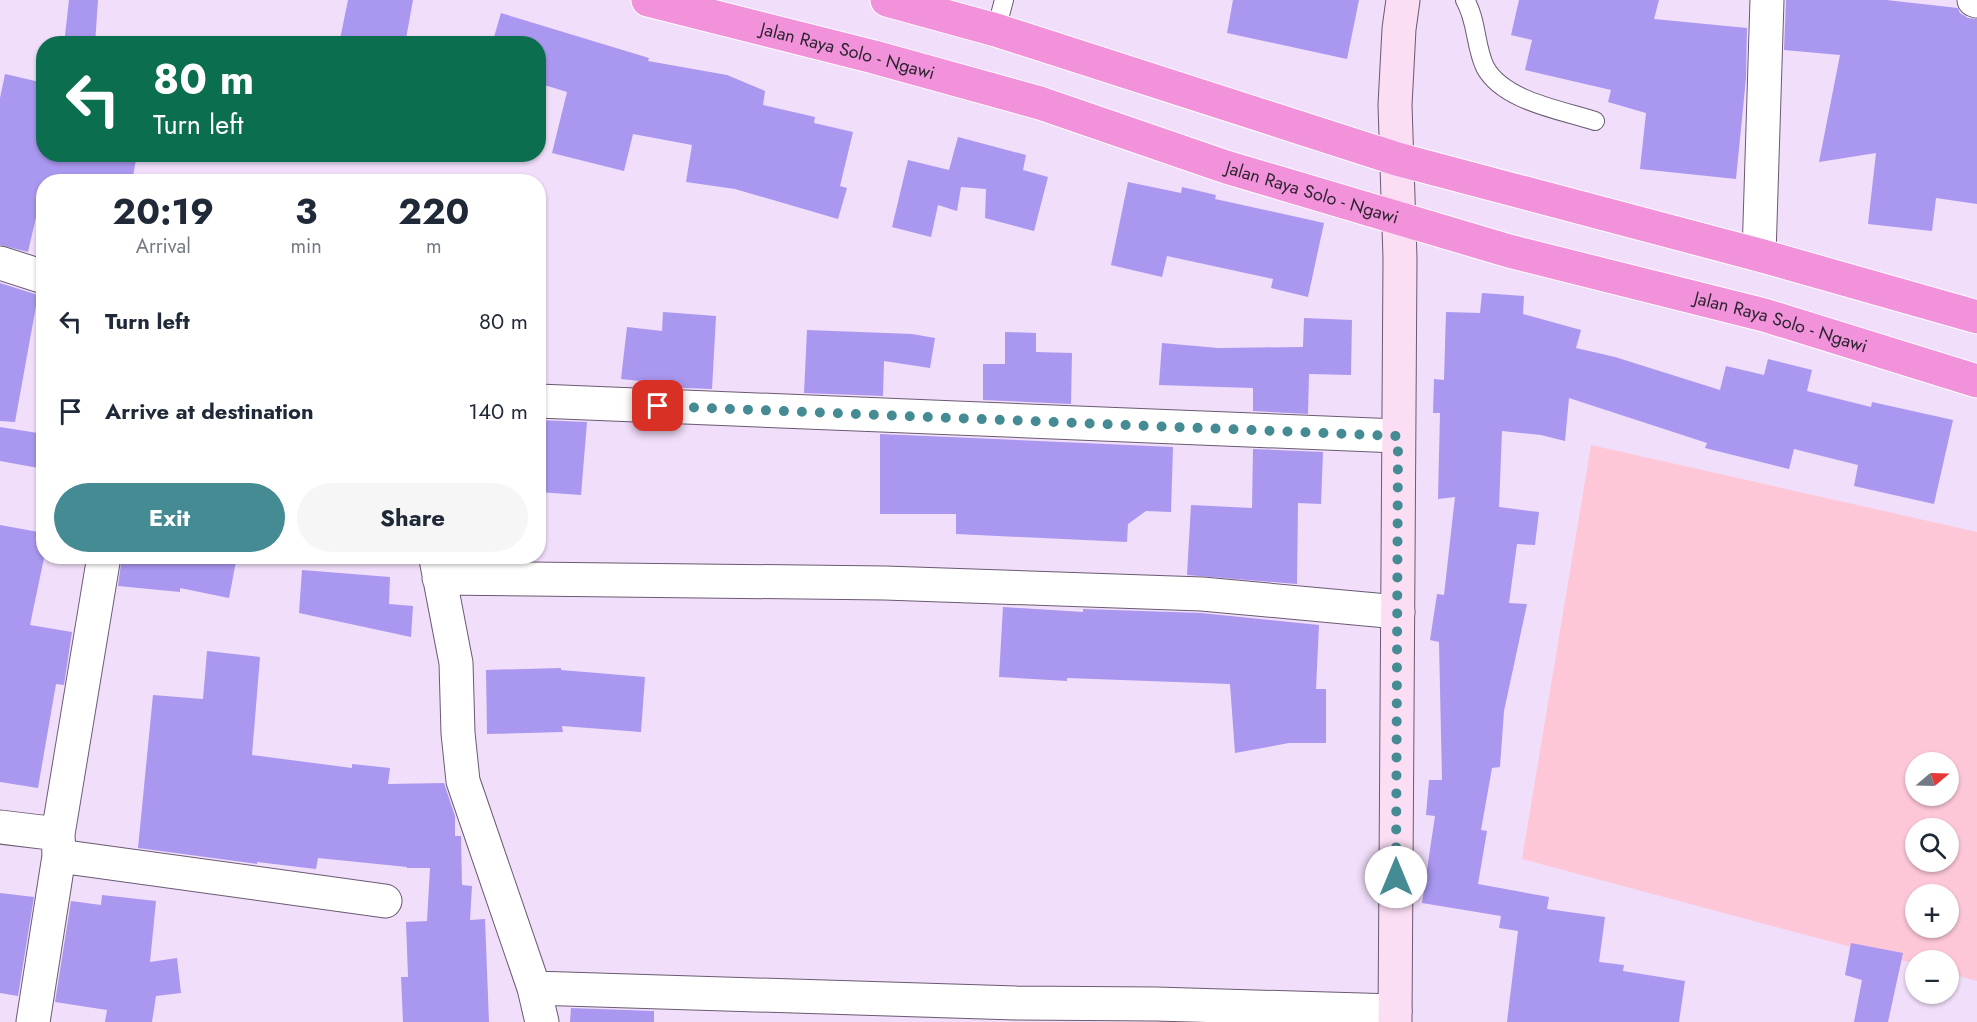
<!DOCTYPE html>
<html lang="en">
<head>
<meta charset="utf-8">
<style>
	body { margin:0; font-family:Jost,sans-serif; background:#f6f6f7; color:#1f2937; height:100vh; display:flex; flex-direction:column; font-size:22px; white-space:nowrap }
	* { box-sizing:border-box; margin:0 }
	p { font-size:20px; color:#747a83 }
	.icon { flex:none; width:33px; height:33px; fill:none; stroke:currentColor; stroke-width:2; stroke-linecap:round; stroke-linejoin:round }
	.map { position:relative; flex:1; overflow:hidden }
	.side { position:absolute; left:36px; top:174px; width:510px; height:390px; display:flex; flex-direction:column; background:#fff; border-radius:24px; box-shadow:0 2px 4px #0004 }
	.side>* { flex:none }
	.hud { position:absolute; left:36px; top:36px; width:510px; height:126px; border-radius:24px; box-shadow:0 2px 4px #0004; background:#0b6e4f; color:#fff; overflow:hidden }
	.needle { width:39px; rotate:71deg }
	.controls { position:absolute; left:1905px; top:752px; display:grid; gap:12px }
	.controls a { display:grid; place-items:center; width:54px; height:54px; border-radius:50%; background:#fff; box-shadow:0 2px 4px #0004; font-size:30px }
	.pin { position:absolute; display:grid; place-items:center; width:51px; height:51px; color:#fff; margin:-26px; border-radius:12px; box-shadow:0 3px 9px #0006 }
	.me { position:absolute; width:66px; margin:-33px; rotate:0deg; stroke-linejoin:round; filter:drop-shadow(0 0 4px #0008) }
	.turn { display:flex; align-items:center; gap:21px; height:126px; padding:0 18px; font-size:27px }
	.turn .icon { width:78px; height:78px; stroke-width:2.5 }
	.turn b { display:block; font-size:42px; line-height:51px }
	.eta { display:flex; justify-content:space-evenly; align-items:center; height:102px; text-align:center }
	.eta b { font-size:36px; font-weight:700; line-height:42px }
	.button { display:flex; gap:12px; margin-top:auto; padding:12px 18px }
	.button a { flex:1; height:69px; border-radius:36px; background:#458b94; color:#fff; font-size:24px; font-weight:700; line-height:69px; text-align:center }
	.button a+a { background:#f6f6f7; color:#1f2937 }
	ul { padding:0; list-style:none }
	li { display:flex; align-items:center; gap:18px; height:90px; padding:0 18px }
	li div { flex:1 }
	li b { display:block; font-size:22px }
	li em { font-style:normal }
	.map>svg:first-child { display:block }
	.green { fill:#fdc7d7; fill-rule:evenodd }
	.building { fill:#aa97ef }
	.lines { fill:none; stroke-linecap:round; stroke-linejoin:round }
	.lane-casing { stroke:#6a5a72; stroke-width:20 }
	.street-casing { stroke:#6a5a72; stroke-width:35 }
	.secondary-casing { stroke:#6a5a72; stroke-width:35 }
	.highway-casing { stroke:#fff; stroke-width:35 }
	.lane { stroke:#fff; stroke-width:18 }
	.street { stroke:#fff; stroke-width:33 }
	.secondary { stroke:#fbdef4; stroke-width:33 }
	.highway { stroke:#f292da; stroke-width:33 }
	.route { stroke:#458b94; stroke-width:10; stroke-dasharray:0 18 }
	.labels { text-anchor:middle; stroke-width:6; stroke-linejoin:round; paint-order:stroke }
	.street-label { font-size:18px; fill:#2c2530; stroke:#fff }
</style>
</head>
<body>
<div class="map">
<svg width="1977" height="1022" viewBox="0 0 1977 1022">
	<rect width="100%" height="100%" fill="#f1defa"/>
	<path class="green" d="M1591 445 1977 532V981L1949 973 1948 960H1916L1915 964 1522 859ZM1916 762H1948V795H1916ZM1916 828H1948V861H1916ZM1916 894H1948V927H1916Z"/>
	<path class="building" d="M69 0H98L95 44H64Z
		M348 0H413L405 44H339Z
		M1233 0H1359L1347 59 1227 33Z
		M1519 0H1659L1654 19 1747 28 1746 78 1736 179 1640 169 1646 113 1608 102 1611 90 1525 70 1532 40 1511 35Z
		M1786 0H1886L1958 8 1960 13 1968 18 1977 19V204L1936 198 1932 231 1868 224 1876 153 1819 162 1840 55 1784 50Z
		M501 13 649 58 648 61 727 75 765 91 763 105 815 117 814 123 853 132 840 186 847 188 838 219 735 189 686 182 692 145 633 134 624 171 552 153 567 92 538 83V44H492Z
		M5 74 44 83V154H137L132 182H44L28 252 0 245V98Z
		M958 137 1026 155 1023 170 1048 177 1034 231 985 218 986 189 961 187 957 211 938 205 931 237 892 227 908 160 949 170Z
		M1128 182 1181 193 1182 187 1216 195 1215 199 1324 223 1308 297 1271 288 1273 279 1167 256 1162 277 1111 265Z
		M0 283 38 295 15 422 0 421Z
		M1482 293 1524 296 1523 314 1581 330 1576 348 1615 357 1720 390 1726 366 1764 375 1768 359 1812 370 1807 391 1871 407 1872 402 1953 420 1934 504 1854 486 1858 465 1794 449 1789 469 1705 448 1707 443 1569 398 1565 441 1541 435 1502 431 1499 507 1539 512 1535 545 1517 544 1509 603 1527 604 1504 711 1500 767 1492 768 1481 830 1487 831 1478 884 1549 897 1547 909 1605 917 1599 962 1624 965 1623 971 1685 981 1679 1022H1507L1518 931 1499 928 1501 916 1422 903 1435 816 1426 815 1429 780H1442L1439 642 1430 640 1437 594 1444 595 1455 497 1438 499 1440 413H1433L1434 379 1444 380 1446 312 1480 313Z
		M663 312 716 316 712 389 659 387V383L621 379 627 327 662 331Z
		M1304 318 1352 320 1351 375 1309 374 1308 414 1253 411V388L1159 385 1162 343 1218 348 1303 347Z
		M807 330 912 334 935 338 930 368 884 361 883 396 804 393Z
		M1005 332 1036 333V352L1072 353 1071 404 983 400V364H1005Z
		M538 420 587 422 581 495 538 492Z
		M0 427 44 434V469L0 461Z
		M880 434 1173 447 1171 512 1146 511 1128 524 1127 542 956 534V514H880Z
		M1253 449 1323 452 1321 504 1298 503 1297 584 1187 575 1191 505 1252 508Z
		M0 525 44 533V558L30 625 72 632 64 685 56 684 38 788 0 782Z
		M122 556H237L229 598 180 588V592L118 586Z
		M302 570 390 577 389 604 413 606 411 637 299 613Z
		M1003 607 1083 612V609L1201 613 1319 625 1316 689H1326V743H1289L1235 753 1230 684 1067 678V681L999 677Z
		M207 651 260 657 252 755 352 768V764L390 768 388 784 444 783 455 816V836H461L462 885 472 886 470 920 485 919 489 1022H403L401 977H408L406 922 427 921 430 868H407V867L318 858 316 869 257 862V864L138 848 153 695 203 699Z
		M561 668V670L645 677 641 732 562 726 563 732 487 734 486 670Z
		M0 893 34 897 18 996 0 993Z
		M102 895 156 901 150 962 177 958 181 993 156 996 152 1022H105L107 1010 55 1002 71 901 101 905Z
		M1851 943 1903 953 1888 1022H1854L1862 980 1845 975Z
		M571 1008 654 1011V1022H570Z"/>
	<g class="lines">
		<g class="lane-casing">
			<path id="lane" d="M1465 0C1477 20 1475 46 1485 67 1503 101 1561 110 1595 121
				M996 30 1004 0"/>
		</g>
		<g class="street-casing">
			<path id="street" d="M1974 0 1977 1
				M1759 255 1767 0
				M0 263 44 277
				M538 401 1398 436
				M436 559 456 663 458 733 463 781 534 988 542 1022
				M439 578 885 583 1202 594 1398 612
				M0 827 58 834
				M59 856 385 901
				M534 988 1016 1003 1156 1004 1395 1011
				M33 1022 59 856 58 834 104 556"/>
		</g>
		<g class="secondary-casing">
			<path id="secondary" d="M1395 1022 1400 258 1395 105 1399 29 1403 0"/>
		</g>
		<g class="highway-casing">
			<g id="highway">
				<path id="s1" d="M648 0 874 57 1040 103 1226 167 1509 251 1764 315 1977 381"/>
				<path d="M887 0 996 30 1397 159 1759 255 1977 317"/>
			</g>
		</g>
		<use href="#lane" class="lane"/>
		<use href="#street" class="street"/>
		<use href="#secondary" class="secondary"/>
		<use href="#highway" class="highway"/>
	</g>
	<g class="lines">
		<path class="route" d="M658 406 1398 436 1396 877"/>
	</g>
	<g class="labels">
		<g class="street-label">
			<text dy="6" stroke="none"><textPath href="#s1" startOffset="206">Jalan Raya Solo - Ngawi</textPath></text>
			<text dy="6" stroke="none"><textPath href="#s1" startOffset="692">Jalan Raya Solo - Ngawi</textPath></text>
			<text dy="6" stroke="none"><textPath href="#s1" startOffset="1178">Jalan Raya Solo - Ngawi</textPath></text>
		</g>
	</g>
</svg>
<div class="controls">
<a><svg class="needle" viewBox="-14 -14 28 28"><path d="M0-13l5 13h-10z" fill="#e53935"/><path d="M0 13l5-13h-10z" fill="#747a83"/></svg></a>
<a><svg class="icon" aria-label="search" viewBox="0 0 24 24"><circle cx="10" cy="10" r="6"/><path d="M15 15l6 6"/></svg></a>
<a>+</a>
<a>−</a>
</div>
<div class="pin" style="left:658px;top:406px;background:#d93025"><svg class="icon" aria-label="arrive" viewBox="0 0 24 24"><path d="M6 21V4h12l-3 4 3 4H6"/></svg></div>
<svg class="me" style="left:1396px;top:877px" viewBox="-20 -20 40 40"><circle r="19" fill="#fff"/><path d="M0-13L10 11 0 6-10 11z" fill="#458b94"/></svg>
<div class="hud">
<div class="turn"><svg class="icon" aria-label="left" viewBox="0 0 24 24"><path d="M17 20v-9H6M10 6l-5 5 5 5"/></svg><div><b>80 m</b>Turn left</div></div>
</div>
<section class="side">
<div class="eta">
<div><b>20:19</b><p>Arrival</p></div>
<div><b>3</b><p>min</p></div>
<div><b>220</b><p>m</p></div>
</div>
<ul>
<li><svg class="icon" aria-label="left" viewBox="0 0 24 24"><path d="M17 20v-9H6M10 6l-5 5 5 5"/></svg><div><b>Turn left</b></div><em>80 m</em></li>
<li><svg class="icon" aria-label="arrive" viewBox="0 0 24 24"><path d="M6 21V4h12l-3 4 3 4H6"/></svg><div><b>Arrive at destination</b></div><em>140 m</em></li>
</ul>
<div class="button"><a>Exit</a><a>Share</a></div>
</section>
</div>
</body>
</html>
